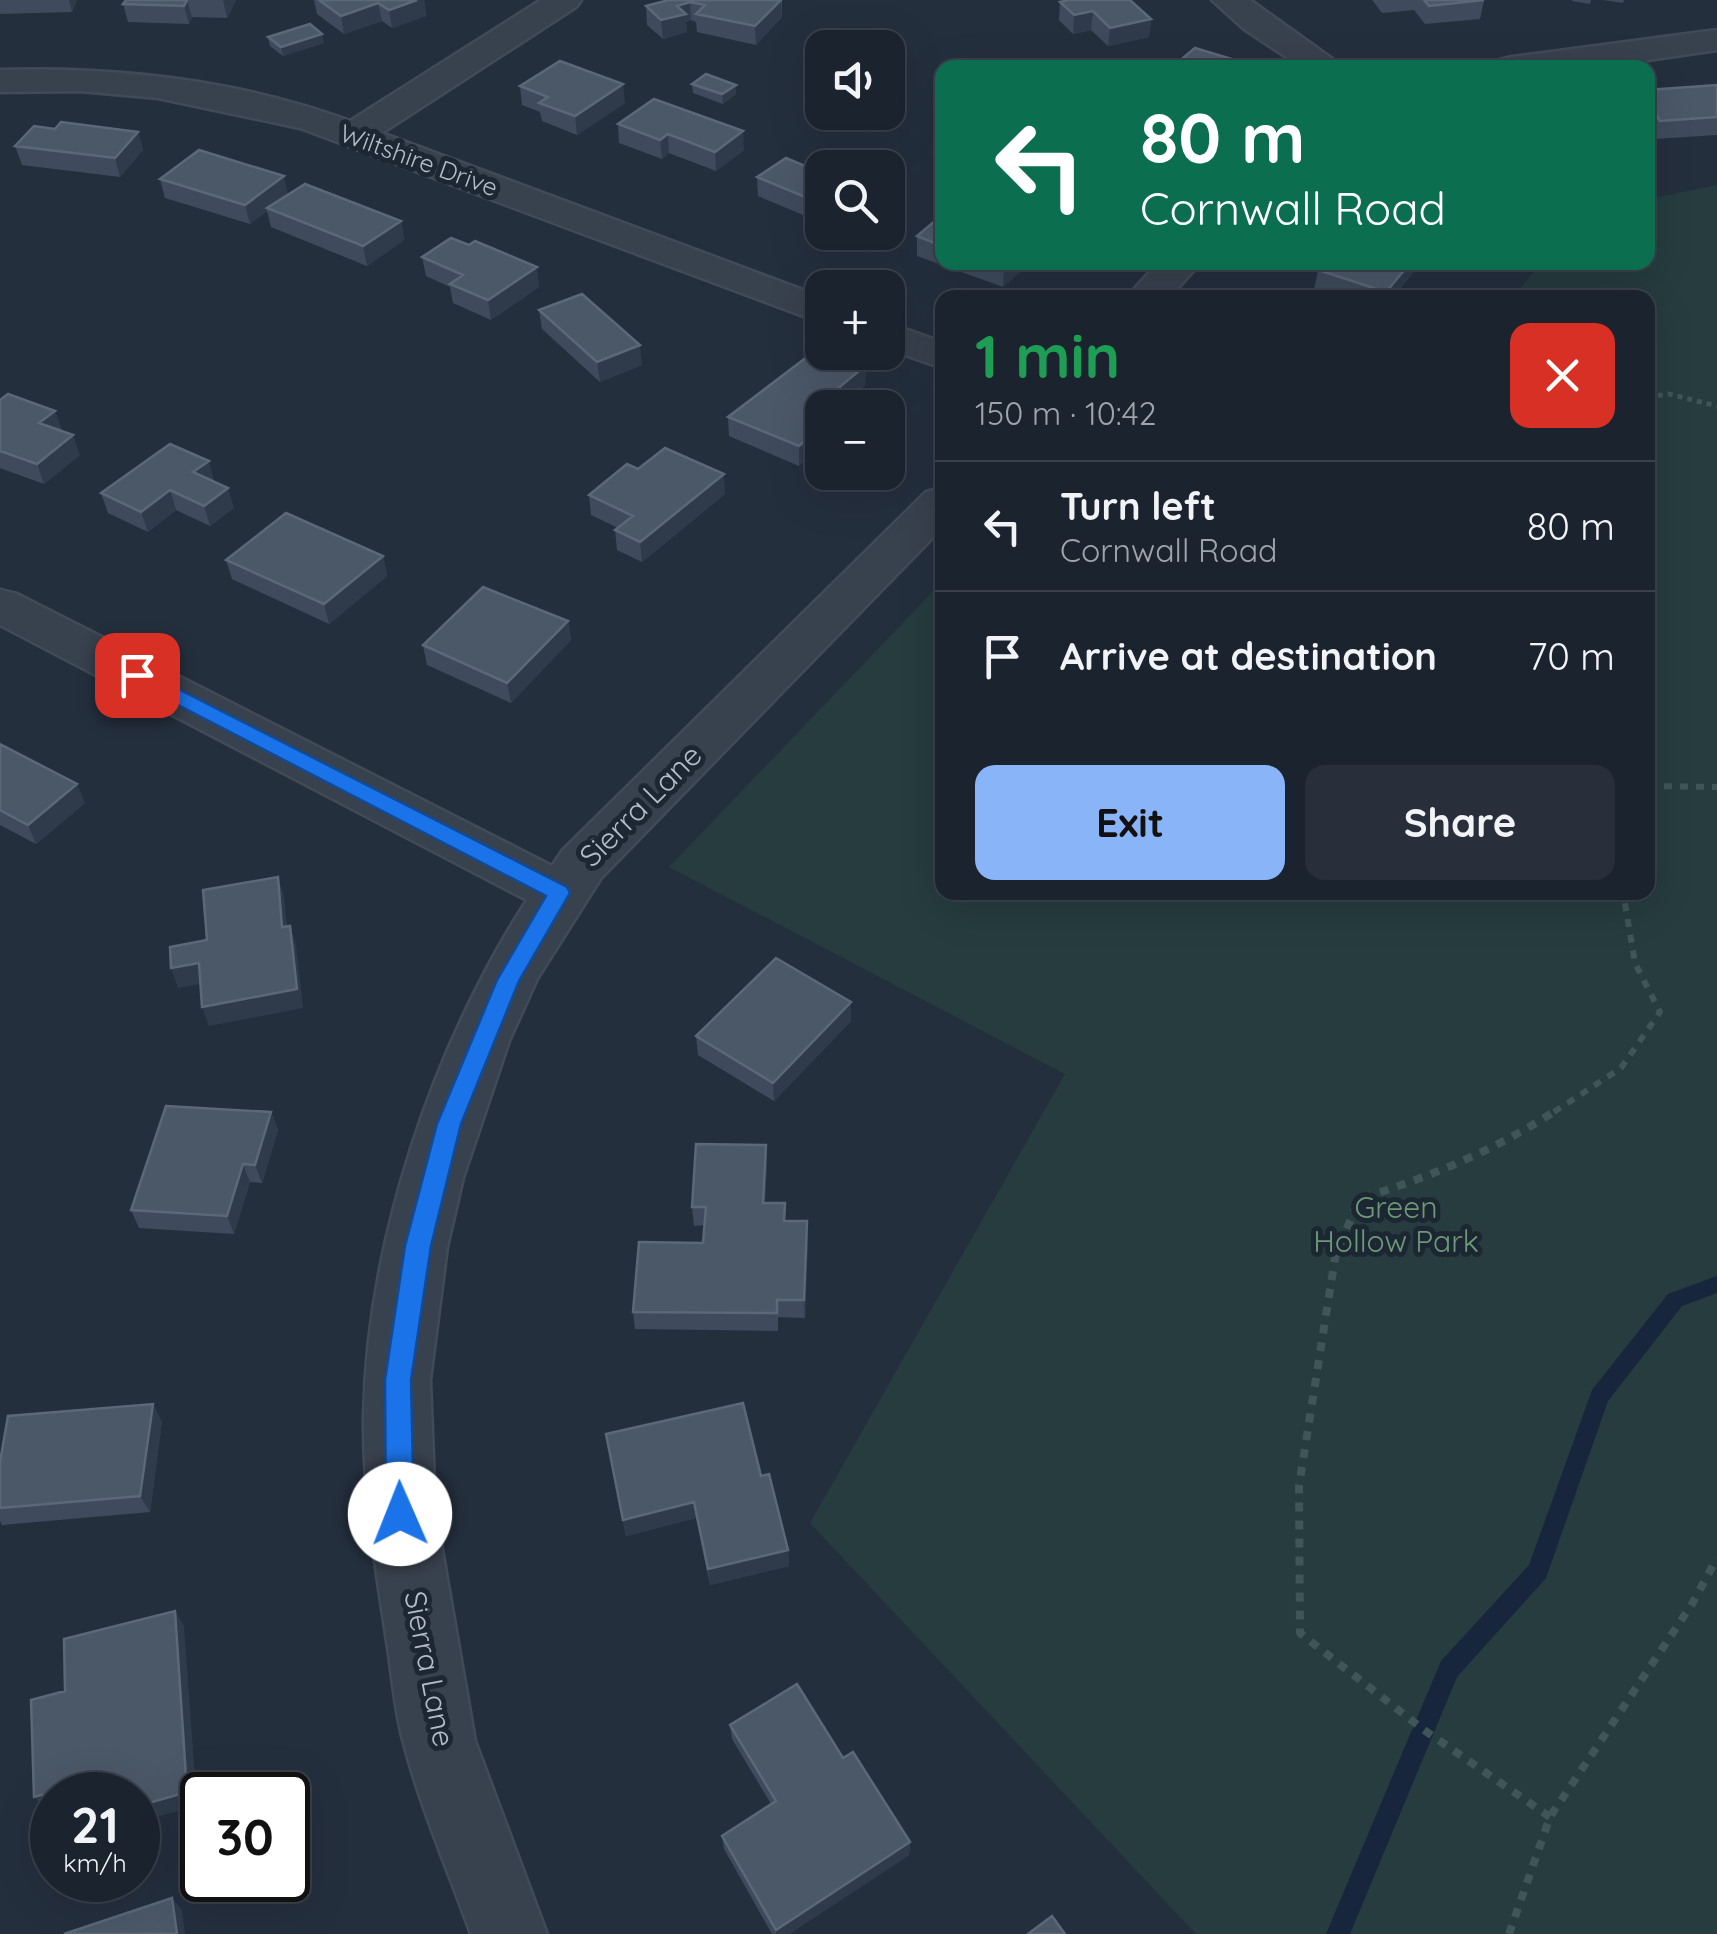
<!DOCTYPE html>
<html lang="en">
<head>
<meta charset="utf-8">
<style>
	body { margin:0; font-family:Quicksand,sans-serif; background:#282f3a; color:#f1f3f6; height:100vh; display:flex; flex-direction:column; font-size:38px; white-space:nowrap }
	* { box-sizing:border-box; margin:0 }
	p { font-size:32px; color:#a0a4aa }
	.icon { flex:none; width:55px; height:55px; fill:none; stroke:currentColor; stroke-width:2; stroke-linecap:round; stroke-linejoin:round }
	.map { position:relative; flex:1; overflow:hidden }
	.drawer { position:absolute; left:935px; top:290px; width:720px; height:610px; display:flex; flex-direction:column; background:#1b232e; border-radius:20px; box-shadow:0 10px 40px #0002,0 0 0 2px #39404a }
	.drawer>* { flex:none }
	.hud { position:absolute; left:935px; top:60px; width:720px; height:210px; border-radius:20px; box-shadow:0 10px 40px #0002,0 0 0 2px #39404a; background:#0b6e4f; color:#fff; overflow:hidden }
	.fabs { position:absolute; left:805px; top:30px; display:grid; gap:20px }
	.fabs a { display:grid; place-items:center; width:100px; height:100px; border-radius:20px; background:#1b232e; box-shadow:0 10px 40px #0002,0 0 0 2px #39404a; font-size:50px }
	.speed { position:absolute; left:30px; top:1772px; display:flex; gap:20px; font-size:50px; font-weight:700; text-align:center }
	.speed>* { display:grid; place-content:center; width:130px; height:130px; border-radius:50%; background:#1b232e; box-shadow:0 10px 40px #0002,0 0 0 2px #39404a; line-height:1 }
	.speed small { font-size:25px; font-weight:400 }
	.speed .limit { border:5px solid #111; border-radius:15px; background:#fff; color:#111 }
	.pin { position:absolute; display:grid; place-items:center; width:85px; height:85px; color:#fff; margin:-42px; border-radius:20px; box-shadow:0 5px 15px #0006 }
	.me { position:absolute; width:110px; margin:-55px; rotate:359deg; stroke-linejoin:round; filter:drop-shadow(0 0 8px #0008) }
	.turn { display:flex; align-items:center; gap:35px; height:210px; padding:0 40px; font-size:45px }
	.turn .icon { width:130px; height:130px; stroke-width:2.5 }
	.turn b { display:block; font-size:70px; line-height:85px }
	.round { display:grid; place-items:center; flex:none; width:105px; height:105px; border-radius:20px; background:#282f3a }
	.summary { display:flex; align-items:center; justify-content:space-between; height:170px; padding:0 40px }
	h1 { font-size:60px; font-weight:700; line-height:75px; color:#1e9e55 }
	.primary-button { display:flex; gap:20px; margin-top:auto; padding:20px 40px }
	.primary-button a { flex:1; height:115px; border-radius:20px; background:#8ab4f8; color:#111; font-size:40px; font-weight:700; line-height:115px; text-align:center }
	.primary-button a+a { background:#282f3a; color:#f1f3f6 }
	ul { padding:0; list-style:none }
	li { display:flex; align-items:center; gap:30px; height:130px; padding:0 40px; border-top:2px solid #39404a }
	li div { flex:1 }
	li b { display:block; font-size:38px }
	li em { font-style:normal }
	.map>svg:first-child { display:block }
	.green { fill:#263c3f }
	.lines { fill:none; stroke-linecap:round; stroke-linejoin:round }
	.stream { fill:#17263c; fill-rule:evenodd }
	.minor-casing { stroke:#414a57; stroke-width:5 }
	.path-far2 { stroke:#3f5557; stroke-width:5; stroke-dasharray:5 5; stroke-linecap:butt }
	.path-far1 { stroke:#3f5557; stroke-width:6; stroke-dasharray:8 8; stroke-linecap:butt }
	.path { stroke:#3f5557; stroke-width:8; stroke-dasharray:9 9; stroke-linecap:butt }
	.minor { fill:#38414e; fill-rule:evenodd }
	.wall { fill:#3f4b5c }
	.shaded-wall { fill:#2f3b4b }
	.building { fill:#4b5868; stroke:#5c6777; stroke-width:2.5 }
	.route { fill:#1a73e8; stroke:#114b97; stroke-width:2.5 }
	.labels { text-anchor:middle; stroke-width:10; stroke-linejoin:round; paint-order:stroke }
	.far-street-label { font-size:25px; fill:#b4bcc9; stroke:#1d2633 }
	.street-label { font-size:30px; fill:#b4bcc9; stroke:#1d2633 }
	.park-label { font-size:30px; fill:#6b9a76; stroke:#1d2633 }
</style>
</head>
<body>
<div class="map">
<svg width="1717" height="1934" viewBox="0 0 1717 1934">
	<rect width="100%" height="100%" fill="#242f3e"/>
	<path class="green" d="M1717 185V1934H1196L810 1523 1065 1074 669 867 942 582V892H1648V298L1514 297 1540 263 1648 262V199Z"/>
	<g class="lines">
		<path class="stream" d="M1717 1276V1293L1682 1306 1608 1401 1546 1578 1457 1677 1350 1934H1326L1441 1661 1529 1565 1592 1390 1668 1294Z"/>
		<g class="minor-casing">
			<path id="minor" d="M541 0H581L576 7 382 133 822 297V323L300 128 158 98 80 91 0 92V70C117 67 239 80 350 121Z
				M1212 0H1250L1345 68H1303L1244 29Z
				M1717 30V50L1593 68H1495L1499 60 1512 57Z
				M1159 262H1201L1169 298H1126Z
				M888 323 942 342V368L888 349Z
				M942 488V528L601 878 537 979 509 1041 463 1178 447 1247 430 1380 435 1509 475 1741 547 1934H471C448 1870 420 1806 403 1740 394 1706 392 1670 386 1635 375 1563 363 1490 364 1416 367 1242 433 1046 527 900L0 625V590L17 594 552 866 563 850 926 492Z"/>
		</g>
		<path class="path-far2" d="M1648 397 1669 394 1717 406"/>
		<path class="path-far1" d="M1648 786 1717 787
			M1554 1112 1621 1068 1660 1012 1635 963 1623 892"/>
		<path class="path" d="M1550 1817 1424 1730 1300 1633 1299 1486 1335 1258 1359 1199C1430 1177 1496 1150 1558 1109
			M1509 1934 1550 1817 1692 1604 1717 1558"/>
		<use href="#minor" class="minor"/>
	</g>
	<path class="wall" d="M0 0H77L72 12 0 14Z
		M126 0H236L227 18 192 17 189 24 128 22 123 4Z
		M314 0H424L426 16 392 28 382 21 344 34 317 14Z
		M669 0H782V17L756 45 697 32 696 22 691 20 686 22 687 32 663 39 647 25 646 6Z
		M1372 0H1484L1480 19 1425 24 1414 10 1382 13Z
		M1572 0H1591L1590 4 1572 1Z
		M1603 0H1624L1623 3Z
		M1060 2 1151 19 1149 37 1108 46 1091 30 1073 34 1059 20Z
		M268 37 324 43 283 56 270 46Z
		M692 84 736 94 723 104 693 93Z
		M1717 85V135L1655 139 1648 130V90Z
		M520 86 625 103 577 135 542 121 540 112 522 105Z
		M618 124 744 150 716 171 669 153 662 159 619 143Z
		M55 129 138 132 143 150 120 177 22 165 15 146Z
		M822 173V223L758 196 757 177Z
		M160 179 288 194 401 221 404 240 367 266 271 227 267 211 250 224 165 198Z
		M942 215V262H1028V265L1003 287 917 256V236Z
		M469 245 539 287 491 320 453 303 450 287 426 276 422 257Z
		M1318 270 1413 273 1393 298H1339L1314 290Z
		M539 310 642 365 600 382 542 329Z
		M866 365 865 385 849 399 799 466 729 436 728 417Z
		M0 400 55 411 61 431 80 455 44 484 0 468Z
		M638 469 725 494 642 562 617 550 615 530 618 528 591 515 589 495Z
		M214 481 234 508 210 526 176 510 148 532 108 513 101 493Z
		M383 556 387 576 329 624 232 579 226 560Z
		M568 621 571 640 511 703 427 665 423 645Z
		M0 744 85 803 36 844 0 825Z
		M851 1021 774 1101 698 1055 696 1036Z
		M271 1112 278 1130 262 1183 250 1182 234 1234 139 1228 131 1210Z
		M766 1145 767 1163 765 1203H785V1221L808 1239 805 1318 778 1317V1331L635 1329 633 1312 703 1243 705 1225 694 1226 692 1207Z
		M162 1421 150 1512 2 1525 0 1521V1462Z
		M606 1434 761 1476 788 1550 789 1566 710 1585 696 1518 626 1536Z
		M730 1725 843 1758 910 1842 909 1855 789 1934H772L724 1849 722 1836 771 1804 732 1739Z"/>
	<path class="shaded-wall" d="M69 0H77L72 12Z
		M187 0 192 17 189 24 184 6Z
		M223 0H236L227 18Z
		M417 0H424L426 16 392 28 389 10Z
		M781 0 782 17 756 45 755 26Z
		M690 2 691 20 686 22 687 32 663 39 661 20 677 6Z
		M378 3 382 21 344 34 341 16Z
		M1093 11 1091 30 1073 34 1074 15Z
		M1151 19 1149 37 1108 46 1110 28Z
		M322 34 324 43 283 56 281 47Z
		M623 84 625 103 577 135 575 116Z
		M736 85V94L723 104 722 94Z
		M743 131 744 150 716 171 715 152Z
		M138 132 143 150 120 177 115 158Z
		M668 134 669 153 662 159 660 140Z
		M284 176 288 195 267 208V211L250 224 245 205Z
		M401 221 404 240 367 266 363 246Z
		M1010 262H1028V265L1003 287 1004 268Z
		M1411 262H1416L1413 273 1393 298H1385L1386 292Z
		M537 267 539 287 491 320 488 300Z
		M640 345 642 365 600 382 597 362Z
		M866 365 865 385 849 399V408H835L836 390Z
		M55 411 62 430 46 443 39 423Z
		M822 426V446L799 466V446Z
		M73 435 80 455 44 484 37 464Z
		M209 461 214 481 199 492 193 472Z
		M724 474 725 494 642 562 640 542Z
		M228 488 234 508 210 526 204 506Z
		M170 490 176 510 148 532 141 512Z
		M383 556 387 576 329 624 324 604Z
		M568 621 571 640 511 703 507 683Z
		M77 784 85 803 36 844 28 825Z
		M278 877 284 896 289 946 282 927Z
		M290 926 296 945 303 1008 209 1026 202 1007Z
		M199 963 206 983 178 988 171 968Z
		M851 1002V1021L774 1101 773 1083Z
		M271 1112 278 1130 262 1183 255 1165Z
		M766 1145 767 1163 764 1221 763 1203Z
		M243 1164 250 1182 234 1234 227 1216Z
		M807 1221 808 1239 805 1318 804 1300Z
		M153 1404 162 1421 150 1512 140 1496Z
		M694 1502 696 1518 626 1536 623 1520Z
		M788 1550 789 1566 710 1585 708 1569Z
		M175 1611 184 1626 197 1806 138 1822V1806Z
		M114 1776 125 1789 104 1795H52V1809L46 1810 34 1797Z
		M910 1842 909 1855 789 1934H776V1930Z
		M172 1898 182 1910 185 1934H177Z"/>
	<path class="building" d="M126 0H187L184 6 123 4Z
		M319 0H417L389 10 378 3 341 16Z
		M669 0H781L755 26 696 14 705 5 690 2 677 6 686 14 661 20 646 6Z
		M1069 0H1130L1151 19 1110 28 1093 11 1074 15 1060 2Z
		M1424 0H1484L1429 6Z
		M310 24 322 34 281 47 268 37Z
		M1195 48 1232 59 1222 68H1171Z
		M560 61 623 84 575 116 539 103 548 97 520 86Z
		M706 74 736 85 722 94 692 84Z
		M1717 85V117L1660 121 1648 103V90Z
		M654 99 743 131 715 152 668 134 660 140 618 124Z
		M61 122 138 132 115 158 15 146 34 126 55 129Z
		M199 150 284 176 245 205 160 179Z
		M786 158 822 173V204L757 177Z
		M305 184 401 221 363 246 267 208Z
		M942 215V246L917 236Z
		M451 238 469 245 475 241 537 267 488 300 450 284 463 275 422 257Z
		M989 262H1010L1004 268Z
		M1325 262H1411L1386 292 1318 270Z
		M582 294 640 345 597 362 539 310Z
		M820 347 822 348V352H834L866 365 836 390 849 395 835 408H822V426L799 446 728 417Z
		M8 394 55 411 39 423 73 435 37 464 0 451V400Z
		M170 444 209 461 193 472 228 488 204 506 170 490 141 512 101 493Z
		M665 448 724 474 640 542 615 530 633 516 589 495 627 464 638 469Z
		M286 513 383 556 324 604 226 560Z
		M483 587 568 621 507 683 423 645Z
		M0 744 77 784 28 825 0 810Z
		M278 877 282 927 290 926 297 989 202 1007 199 963 171 968 170 947 207 940 203 890Z
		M776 958 851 1002 773 1083 696 1036Z
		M166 1106 271 1112 255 1165 243 1164 227 1216 131 1210Z
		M696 1144 766 1145 763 1203H785L784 1221H807L804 1300H777V1313L633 1312 639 1242 703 1243 706 1207H692Z
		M743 1403 761 1476 769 1474 788 1550 708 1569 694 1502 623 1520 606 1434Z
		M153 1404 140 1496 0 1508V1462L8 1416Z
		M175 1611 187 1792 138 1806V1795H115L114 1776 34 1797 31 1700 65 1691 64 1639Z
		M797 1684 843 1758 853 1752 910 1842 776 1930 722 1836 776 1801 730 1725Z
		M172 1898 177 1934H64Z
		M1052 1916 1065 1934H1028Z"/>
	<path class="route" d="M137 668 567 887 570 893 519 981 461 1124 431 1246 411 1380 414 1514 410 1523 400 1526 390 1523 386 1514 385 1380 405 1246 437 1124 497 980 546 896 130 680V670Z"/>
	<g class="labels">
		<g class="far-street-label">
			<text transform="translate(419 160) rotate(20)" y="9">Wiltshire Drive</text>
		</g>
		<g class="street-label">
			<text transform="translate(641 806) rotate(-45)" y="10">Sierra Lane</text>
			<text transform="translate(429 1669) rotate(79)" y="10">Sierra Lane</text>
		</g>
		<g class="park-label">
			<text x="1396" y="1218">Green<tspan x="1396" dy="34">Hollow Park</tspan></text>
		</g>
	</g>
</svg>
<div class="fabs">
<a><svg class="icon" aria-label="sound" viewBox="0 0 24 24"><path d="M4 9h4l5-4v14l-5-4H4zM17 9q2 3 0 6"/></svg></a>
<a><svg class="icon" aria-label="search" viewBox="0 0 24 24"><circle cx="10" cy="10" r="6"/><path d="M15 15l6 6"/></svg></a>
<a>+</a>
<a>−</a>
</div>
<div class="speed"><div>21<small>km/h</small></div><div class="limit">30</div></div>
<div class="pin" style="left:137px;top:675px;background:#d93025"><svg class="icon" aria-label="arrive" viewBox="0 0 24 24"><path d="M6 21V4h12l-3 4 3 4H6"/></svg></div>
<svg class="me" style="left:400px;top:1514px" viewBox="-20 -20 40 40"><circle r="19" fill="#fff"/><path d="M0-13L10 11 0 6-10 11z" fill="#1a73e8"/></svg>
<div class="hud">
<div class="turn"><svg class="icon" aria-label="left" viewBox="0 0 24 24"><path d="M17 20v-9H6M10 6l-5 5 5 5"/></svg><div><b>80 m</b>Cornwall Road</div></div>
</div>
<section class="drawer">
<div class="summary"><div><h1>1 min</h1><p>150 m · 10:42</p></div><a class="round" style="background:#d93025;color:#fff"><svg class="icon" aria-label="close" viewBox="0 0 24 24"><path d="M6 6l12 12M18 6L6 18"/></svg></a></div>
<ul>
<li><svg class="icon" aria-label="left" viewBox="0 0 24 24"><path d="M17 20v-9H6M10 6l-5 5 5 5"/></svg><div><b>Turn left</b><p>Cornwall Road</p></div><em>80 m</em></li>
<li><svg class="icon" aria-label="arrive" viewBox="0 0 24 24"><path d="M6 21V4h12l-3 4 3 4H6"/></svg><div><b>Arrive at destination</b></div><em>70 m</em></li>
</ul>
<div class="primary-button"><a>Exit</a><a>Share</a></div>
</section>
</div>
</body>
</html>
